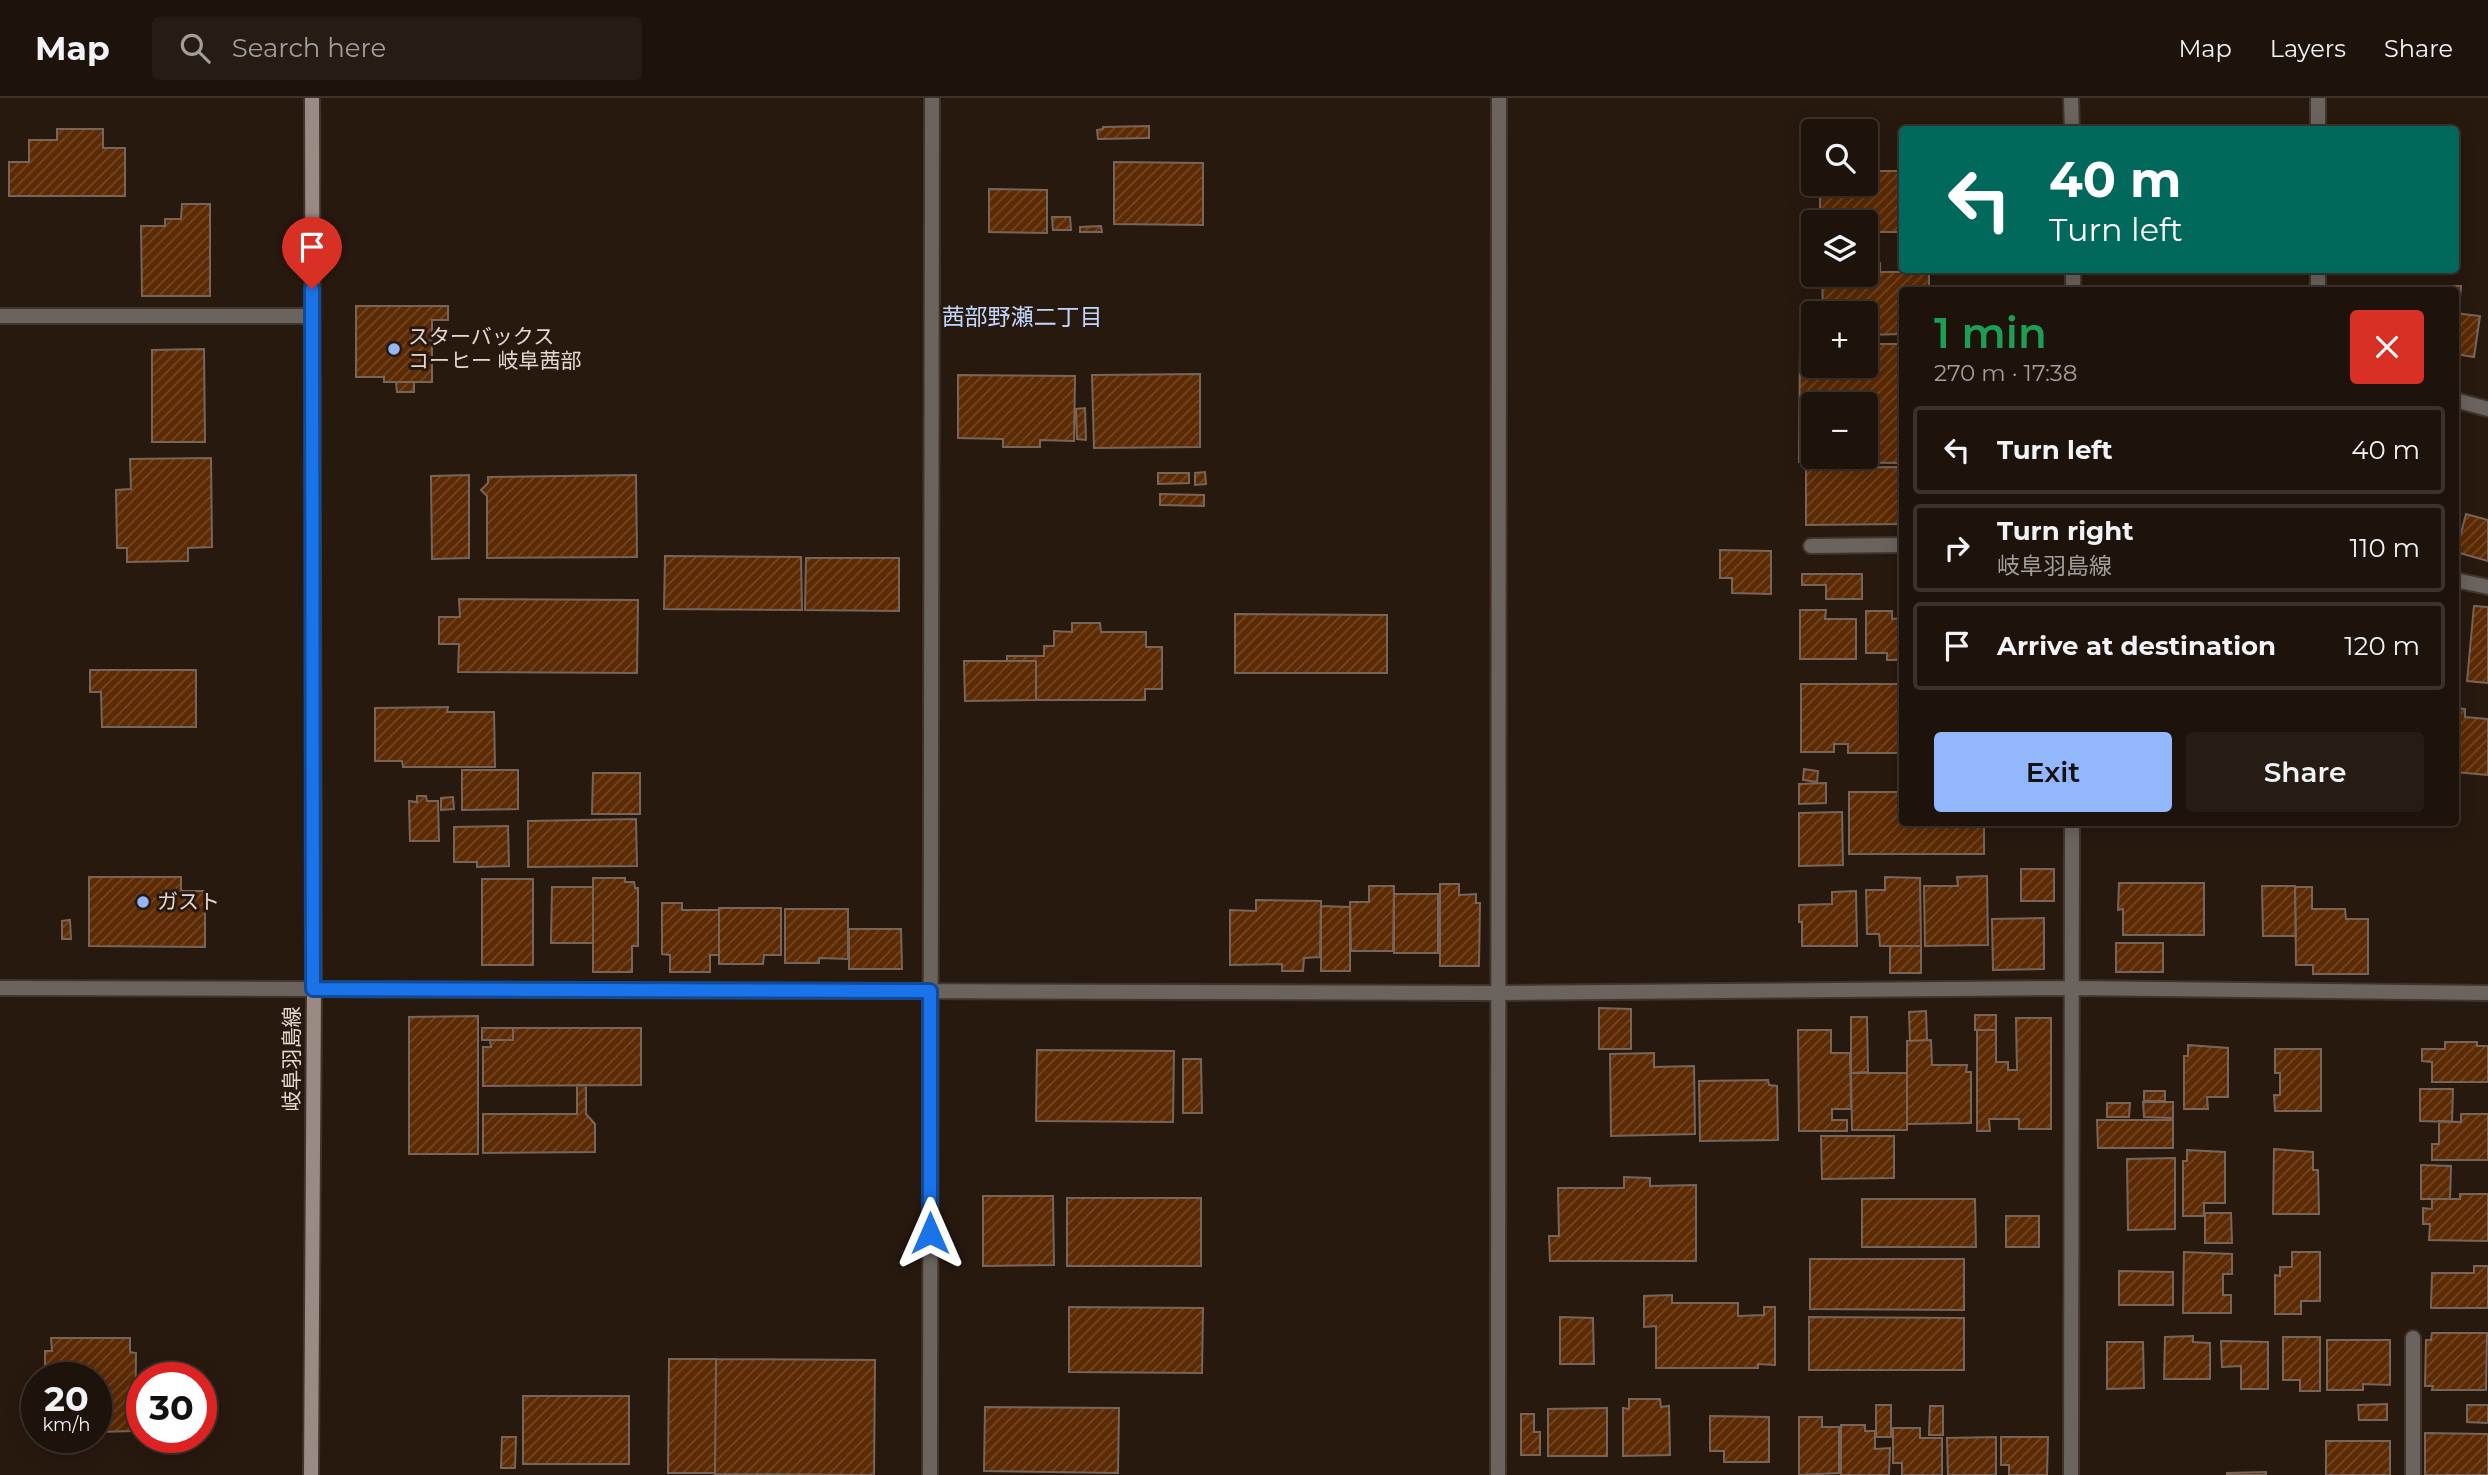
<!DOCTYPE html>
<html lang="en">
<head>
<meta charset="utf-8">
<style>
	body { margin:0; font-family:Montserrat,"Noto Sans JP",sans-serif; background:#261c14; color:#f1f3f6; height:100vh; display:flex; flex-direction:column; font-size:26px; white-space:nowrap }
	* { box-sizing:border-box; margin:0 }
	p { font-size:23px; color:#a19e9d }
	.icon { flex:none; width:38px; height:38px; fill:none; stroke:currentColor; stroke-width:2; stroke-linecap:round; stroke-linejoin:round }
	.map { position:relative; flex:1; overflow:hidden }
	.panel { position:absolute; left:1899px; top:189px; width:560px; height:539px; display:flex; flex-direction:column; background:#1e130b; border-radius:7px; box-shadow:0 4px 18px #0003,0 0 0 2px #3c322c }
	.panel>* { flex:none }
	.banner { position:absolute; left:1899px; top:28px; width:560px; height:147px; border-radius:7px; box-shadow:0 4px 18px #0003,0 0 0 2px #3c322c; background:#00695c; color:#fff; overflow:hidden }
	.buttons { position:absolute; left:1801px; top:21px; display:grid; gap:14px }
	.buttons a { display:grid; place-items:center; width:77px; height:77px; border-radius:7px; background:#1e130b; box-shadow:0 4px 18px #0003,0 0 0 2px #3c322c; font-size:35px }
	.speed { position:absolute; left:21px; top:1264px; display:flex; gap:14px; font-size:35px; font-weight:700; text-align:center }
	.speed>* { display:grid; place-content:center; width:91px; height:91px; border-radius:50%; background:#1e130b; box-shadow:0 4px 18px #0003,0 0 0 2px #3c322c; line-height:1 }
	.speed small { font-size:18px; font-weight:400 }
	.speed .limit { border:10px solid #d22; background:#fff; color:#111 }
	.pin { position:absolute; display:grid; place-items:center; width:60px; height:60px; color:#fff; margin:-72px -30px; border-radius:50% 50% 50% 0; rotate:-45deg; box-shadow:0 0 7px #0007 }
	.pin .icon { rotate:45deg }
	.me { position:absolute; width:77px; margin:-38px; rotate:0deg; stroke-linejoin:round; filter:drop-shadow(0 0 5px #0008) }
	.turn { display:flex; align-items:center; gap:24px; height:147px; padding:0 35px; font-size:32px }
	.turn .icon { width:91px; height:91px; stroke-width:2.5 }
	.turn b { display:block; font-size:49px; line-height:60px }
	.round { display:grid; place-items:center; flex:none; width:74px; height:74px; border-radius:7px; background:#261c14 }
	.headline { display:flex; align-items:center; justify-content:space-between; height:119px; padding:0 35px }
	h1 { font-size:42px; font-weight:600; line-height:52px; color:#1e9e55 }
	.action { display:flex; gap:14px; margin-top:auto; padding:14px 35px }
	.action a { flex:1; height:80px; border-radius:7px; background:#92b7fd; color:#111; font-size:28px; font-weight:600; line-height:80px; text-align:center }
	.action a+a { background:#261c14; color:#f1f3f6 }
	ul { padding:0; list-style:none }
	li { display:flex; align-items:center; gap:21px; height:88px; margin:0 14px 10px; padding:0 21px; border:4px solid #3c322c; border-radius:7px }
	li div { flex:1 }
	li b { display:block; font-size:26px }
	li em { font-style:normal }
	header { display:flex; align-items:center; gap:42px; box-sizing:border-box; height:98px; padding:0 35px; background:#1e130b; border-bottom:2px solid #3c322c }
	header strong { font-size:33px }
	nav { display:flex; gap:38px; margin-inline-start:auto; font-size:24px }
	.search { width:490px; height:63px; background:#261c14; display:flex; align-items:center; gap:18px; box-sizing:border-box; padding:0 24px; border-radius:7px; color:#a19e9d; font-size:26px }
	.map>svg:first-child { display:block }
	.building { fill:url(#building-hatch); stroke:#78655a; stroke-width:2; fill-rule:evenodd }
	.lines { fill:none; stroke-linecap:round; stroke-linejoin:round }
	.minor-casing { stroke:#42342a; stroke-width:18 }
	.secondary-casing { stroke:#42342a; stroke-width:18 }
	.minor { stroke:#6b635e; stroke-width:14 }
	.secondary { stroke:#998b83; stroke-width:14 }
	.route-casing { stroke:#114b97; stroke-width:18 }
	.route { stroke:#1a73e8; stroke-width:12 }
	.poi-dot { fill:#92b7fd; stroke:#28190f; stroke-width:2.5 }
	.labels { text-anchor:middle; stroke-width:6; stroke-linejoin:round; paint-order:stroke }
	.poi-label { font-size:21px; fill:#e3d8d1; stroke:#28190f; text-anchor:start }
	.street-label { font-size:21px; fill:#e3d8d1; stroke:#28190f }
	.neighbourhood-label { font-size:23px; fill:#c1d7fe; stroke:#28190f }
</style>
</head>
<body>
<header>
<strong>Map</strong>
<div class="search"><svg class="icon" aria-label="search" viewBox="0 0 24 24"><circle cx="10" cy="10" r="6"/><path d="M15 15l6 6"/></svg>Search here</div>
<nav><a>Map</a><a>Layers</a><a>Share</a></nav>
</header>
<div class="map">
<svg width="2488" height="1377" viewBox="0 0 2488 1377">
	<defs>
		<pattern id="building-hatch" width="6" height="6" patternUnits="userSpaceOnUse" patternTransform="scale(1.75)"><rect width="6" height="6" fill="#5c2a03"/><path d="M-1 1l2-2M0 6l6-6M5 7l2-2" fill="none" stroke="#734827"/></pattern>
	</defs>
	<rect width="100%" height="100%" fill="#28190f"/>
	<path class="building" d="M1149 28V40L1098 41 1097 32 1103 31V29Z
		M57 31H103V50H125V98H9V64H29V42H57Z
		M1114 64 1203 65V127L1114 126Z
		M1866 73H1902V134H1866V124H1820V86H1866Z
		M989 91 1047 92V135L989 134Z
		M182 106H210V198H142L141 128H165V121H181Z
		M1052 119H1070L1071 132H1053Z
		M1101 128 1102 134H1080V129Z
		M1866 165H1880V174H1929V192H1902V236L1866 237V215H1823L1822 177H1866Z
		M2433 188H2461L2460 200H2455V192H2433Z
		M356 208H448V222H432V284H384V279H356Z
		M2455 215 2480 218 2474 259 2455 256Z
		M1801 218H1813V237L1800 236Z
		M1800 245H1813V268H1866V246H1902V365L1799 364ZM1813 306H1866V359H1813Z
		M204 251 205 344H152V252Z
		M1200 276V349L1094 350 1092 277Z
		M958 277 1075 278 1074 343 1040 342V349H1003V341L958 340Z
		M396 284H414V294H397Z
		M1085 310 1086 342 1077 341 1076 311Z
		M211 360 212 449 188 450V463L127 464V450H117L116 392 131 391 130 361Z
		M1902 369V426L1806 427V370Z
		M1205 374 1206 386 1195 387V375Z
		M1158 375H1189V385L1158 386Z
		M469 377V460L432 461 431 378Z
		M636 377 637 459 487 460V398L481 392 488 385V379Z
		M1160 396 1204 397V408L1160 407Z
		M2466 416 2488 422V463L2456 454Z
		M1720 452 1771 453V496L1732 495V480H1720Z
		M665 458 801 459 802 512 664 511Z
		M806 460H899V513L805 512Z
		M1802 476H1862V501H1826V487H1802Z
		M459 501 638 502 637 575 458 574 459 546H439V519H460Z
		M2474 508 2488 509V585L2467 583Z
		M1800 512H1826L1825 521H1856V561H1800Z
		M1866 513H1892V521L1902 520V562H1887V555H1866Z
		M1235 516 1387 517V575H1235Z
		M1072 525H1100L1101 534H1146V549H1162V591H1145V602H1036V563H1007V558H1044V548H1054V533L1072 534Z
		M964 563H1036V602L965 603Z
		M90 572H196V629H102L101 594H90Z
		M1801 586H1902V655H1848V646H1834V654H1801Z
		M448 609 447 614H494L495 669H403L402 663H375V610Z
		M2455 610 2465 611V619L2488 621V677L2455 674Z
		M1804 671 1818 673 1817 684 1803 682Z
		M462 672H518V711L462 712Z
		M593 675H640V716H592Z
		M1826 685V705L1799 706V686Z
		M1849 694H1902V724H1984V756H1849Z
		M417 698H426L427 703H438L439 743H410L409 703 417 704Z
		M453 699 454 711 441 712V700Z
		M1842 714 1843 767 1799 768V715Z
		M636 721 637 768 528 769V723Z
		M508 728 509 768 477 769V764H454V729Z
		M2021 771H2054V803H2021Z
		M1987 778 1988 847 1925 848 1924 788H1958L1957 779Z
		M89 779H181V793H205V849L89 848Z
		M1885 779 1920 780 1921 848H1880L1879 836H1867L1866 792H1885Z
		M593 780H625V784H634L635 790H638V848H632V874H593Z
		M482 781H533V867H482Z
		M2119 785H2204V837H2123V811L2118 812Z
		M1440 786H1459V797L1476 796V805H1480L1479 868H1440Z
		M1369 788H1394L1393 853H1351L1350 804H1369Z
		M2262 788H2295L2296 838H2263Z
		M552 789H593V845H551Z
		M2295 789H2312V811H2345L2346 821H2368V876H2313V867H2296Z
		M1856 793 1857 848H1802V824H1799V807L1832 806V794Z
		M1394 796H1438V855H1394Z
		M1256 802 1321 803 1320 859 1304 860 1303 873H1282V866L1230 867V812L1256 813Z
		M662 805H682V812H719V857H710V874H670V857L662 856Z
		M1321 808 1350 809V873H1321Z
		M719 810H781V857H764L763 866H719Z
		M785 811H848V861L819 860V865H785Z
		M2044 820V871L1993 872 1992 821Z
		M70 822 71 841H62V823Z
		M849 831H901L902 871H849Z
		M2116 845H2163V874H2116Z
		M1890 848H1921V875H1890Z
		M1599 910 1631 911V951H1599Z
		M1926 913 1927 942 1910 943 1909 914Z
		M1975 917H1996V932H1975Z
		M478 918V1056H409V919Z
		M1851 919H1867L1868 974 1851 975Z
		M2016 920H2051V1031H2019V1021H1989L1990 1033H1977V932H1996V964H2008V972H2017Z
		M482 930H513V942H482Z
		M513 930H641V987L483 988V949H491L490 942H513Z
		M1798 932H1831V955H1850L1851 1011H1832V1022H1847V1033H1799Z
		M1931 942 1932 967H1967L1966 974H1971V1025L1907 1026V943Z
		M2445 944H2477V948H2488V984H2432V964L2422 963V951H2445Z
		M2188 947 2228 950V999H2207L2208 1011H2184V958H2188Z
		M2275 951H2321V1013H2275L2274 997H2280V975H2275Z
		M1037 952 1174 953 1173 1024 1036 1023Z
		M1654 955V969L1694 968 1695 1036 1611 1038 1610 956Z
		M1183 961H1201L1202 1015H1183Z
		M1851 975H1907V1032H1852Z
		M1768 982 1769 987 1777 988 1778 1042 1700 1043 1699 983Z
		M577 987H586V1016L595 1026V1054L483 1055V1016H577Z
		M2420 991H2453L2452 1024 2420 1023Z
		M2144 993H2165V1003H2144Z
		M2143 1004H2173V1020L2144 1019Z
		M2107 1005H2130L2129 1019H2107Z
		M2461 1016H2488V1062H2432V1046H2439V1023L2461 1024Z
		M2097 1022H2173V1050H2098Z
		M1821 1038H1894V1080L1822 1081Z
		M2274 1051 2313 1054V1072H2318L2319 1116H2273Z
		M2187 1052 2225 1054V1105H2204V1118H2183V1063H2187Z
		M2175 1060V1131L2128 1132 2127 1061Z
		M2421 1067 2451 1068 2450 1101H2421Z
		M1624 1079 1650 1080V1088L1696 1087V1163H1550L1549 1138H1559L1558 1090H1624Z
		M2460 1096H2488V1143L2429 1142 2430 1126H2423V1110L2432 1111V1101H2460Z
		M983 1098H1053L1054 1167 983 1168Z
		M1067 1100H1201V1168H1067Z
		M1862 1101H1975L1976 1149H1862Z
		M2205 1115H2231L2232 1145H2205Z
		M2006 1118H2039V1149H2006Z
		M2184 1154 2232 1156V1176H2223V1197H2231V1215H2183Z
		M2292 1154H2320V1203H2301V1216H2275V1177L2280 1178V1169H2292Z
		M1810 1161H1964V1212L1810 1211Z
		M2474 1168H2488V1210H2431L2432 1175H2474Z
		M2119 1173 2173 1174V1207H2119Z
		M1672 1197V1205H1738V1218L1764 1217V1209H1775V1267L1758 1266V1270H1656V1228L1644 1229V1198Z
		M1069 1209 1203 1210 1202 1275 1069 1274Z
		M1560 1219 1593 1220 1594 1266H1560Z
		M1809 1219 1964 1220V1272H1809Z
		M2432 1235H2487L2486 1292H2432L2433 1288H2425L2426 1242H2431Z
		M2193 1238V1244L2210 1245V1281H2164L2165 1239Z
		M2283 1239H2320V1293H2300V1282H2283Z
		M51 1240H130V1254L136 1255 135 1333 96 1334V1279H45V1253H52Z
		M2327 1242H2390V1287L2363 1286V1292H2327Z
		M2221 1243 2268 1244V1291H2241V1268L2222 1269Z
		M2107 1244H2143L2144 1290 2107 1291Z
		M669 1261H716L715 1375H668Z
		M716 1261 875 1262 874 1377 715 1376Z
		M135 1292H142V1333H135Z
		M201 1293H212V1333H201Z
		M523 1298H629V1366H523Z
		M1629 1301H1660L1661 1309 1669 1308 1670 1357 1623 1358V1310L1629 1311Z
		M2387 1306V1322H2359L2358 1307Z
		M1876 1307H1891V1339H1876Z
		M2467 1307H2488V1325L2467 1324Z
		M1930 1308H1943V1337H1929Z
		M985 1309 1119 1310 1118 1375 984 1373Z
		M1607 1310V1358H1548V1311Z
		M1521 1316H1534V1334H1540V1357H1521Z
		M1710 1318 1769 1319V1364H1724V1353H1710Z
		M1799 1319H1822V1329H1839V1375L1799 1377Z
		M1841 1327H1865V1333H1875V1351L1890 1350 1889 1377H1841Z
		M1893 1330H1920V1340H1942V1377H1902V1365H1893Z
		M2425 1335 2488 1336V1377H2425Z
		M502 1339H516L515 1370H501Z
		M1996 1339V1377H1948L1947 1340Z
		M2001 1339H2048L2047 1377H2009V1367H2001Z
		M2326 1343H2390V1377H2326Z
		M2266 1374V1377H2227V1375Z"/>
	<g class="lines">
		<g class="minor-casing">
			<path id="minor" d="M2071 0 2072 32
				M2318 0V32
				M2073 172V192
				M2318 172V192
				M0 218H311
				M2455 302 2488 311
				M1811 448 1902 447
				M2455 482 2488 489
				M0 890 1497 895 2071 890 2488 895
				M2413 1240V1377
				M930 1377 932 0
				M1498 1377 1499 0
				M2071 1377 2072 724"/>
		</g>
		<g class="secondary-casing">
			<path id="secondary" d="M311 1377 314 891 312 0"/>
		</g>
		<use href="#minor" class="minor"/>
		<use href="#secondary" class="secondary"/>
	</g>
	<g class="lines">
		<g class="route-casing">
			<path id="route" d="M312 191 313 891 930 893V1135"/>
		</g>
		<use href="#route" class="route"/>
	</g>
	<g class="poi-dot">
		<circle cx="394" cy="251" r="7"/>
		<circle cx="143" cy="804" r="7"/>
	</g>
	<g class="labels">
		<g class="poi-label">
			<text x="408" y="246">スターバックス<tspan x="408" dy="24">コーヒー 岐阜茜部</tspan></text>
			<text x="157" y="811">ガスト</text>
		</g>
		<g class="street-label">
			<text transform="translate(292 961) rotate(-90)" y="7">岐阜羽島線</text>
		</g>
		<g class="neighbourhood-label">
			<text x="1022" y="227">茜部野瀬二丁目</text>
		</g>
	</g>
</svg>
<div class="buttons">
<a><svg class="icon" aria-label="search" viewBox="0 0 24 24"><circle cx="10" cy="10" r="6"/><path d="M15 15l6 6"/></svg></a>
<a><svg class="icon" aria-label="layers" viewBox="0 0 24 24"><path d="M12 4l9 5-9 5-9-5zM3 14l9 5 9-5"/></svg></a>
<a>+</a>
<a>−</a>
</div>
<div class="speed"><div>20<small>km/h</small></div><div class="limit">30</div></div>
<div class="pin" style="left:312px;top:191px;background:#d93025"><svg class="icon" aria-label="arrive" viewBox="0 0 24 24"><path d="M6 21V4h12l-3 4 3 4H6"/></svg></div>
<svg class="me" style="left:930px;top:1135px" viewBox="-20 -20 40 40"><path d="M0-17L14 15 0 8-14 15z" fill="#1a73e8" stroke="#fff" stroke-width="4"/></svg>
<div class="banner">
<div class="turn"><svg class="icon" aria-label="left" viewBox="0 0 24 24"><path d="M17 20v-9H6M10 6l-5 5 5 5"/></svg><div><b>40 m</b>Turn left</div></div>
</div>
<section class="panel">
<div class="headline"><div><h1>1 min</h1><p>270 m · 17:38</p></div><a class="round" style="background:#d93025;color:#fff"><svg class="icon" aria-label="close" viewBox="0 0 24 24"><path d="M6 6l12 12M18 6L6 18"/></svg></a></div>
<ul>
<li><svg class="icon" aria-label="left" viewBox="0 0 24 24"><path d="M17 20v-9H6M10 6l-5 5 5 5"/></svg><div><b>Turn left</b></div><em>40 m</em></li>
<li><svg class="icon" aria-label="right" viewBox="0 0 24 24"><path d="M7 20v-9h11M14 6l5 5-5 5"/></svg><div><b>Turn right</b><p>岐阜羽島線</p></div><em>110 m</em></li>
<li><svg class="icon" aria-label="arrive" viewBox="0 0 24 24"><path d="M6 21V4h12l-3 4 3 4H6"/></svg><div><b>Arrive at destination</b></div><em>120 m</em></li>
</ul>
<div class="action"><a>Exit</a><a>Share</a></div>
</section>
</div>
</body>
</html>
